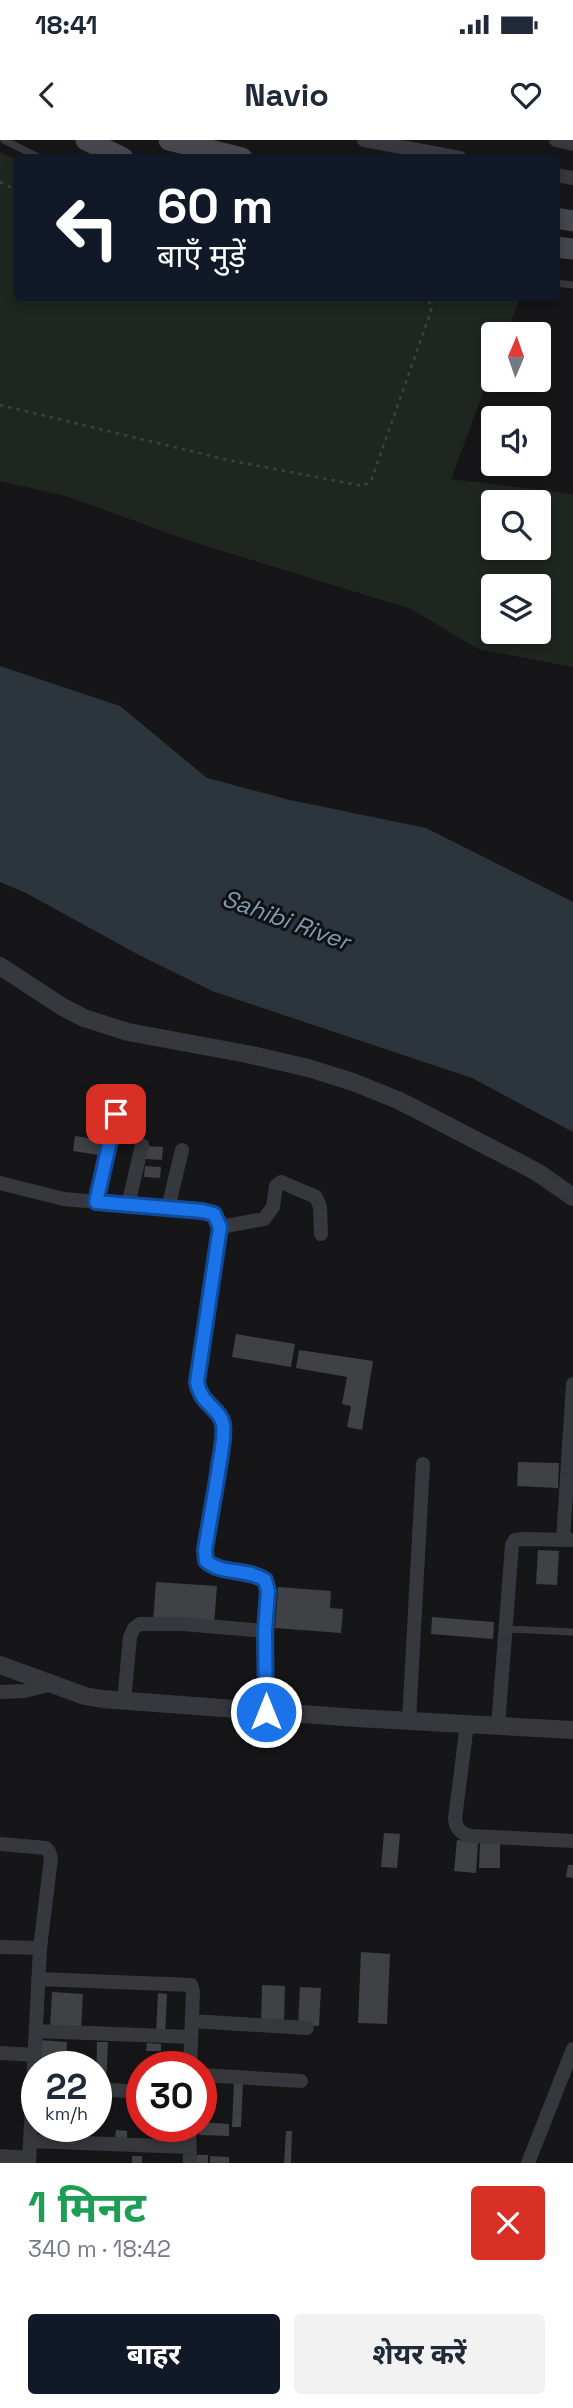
<!DOCTYPE html>
<html lang="hi">
<head>
<meta charset="utf-8">
<style>
	body { margin:0; font-family:"Space Grotesk","Noto Sans Devanagari",sans-serif; background:#f2f2f3; color:#1f2937; height:100vh; display:flex; flex-direction:column; font-size:26px; white-space:nowrap }
	* { box-sizing:border-box; margin:0 }
	p { font-size:23px; color:#747a83 }
	.icon { flex:none; width:38px; height:38px; fill:none; stroke:currentColor; stroke-width:2; stroke-linecap:round; stroke-linejoin:round }
	.map { position:relative; height:2023px; overflow:hidden }
	.panel { display:flex; flex-direction:column; background:#fff; flex:1 }
	.panel>* { flex:none }
	.banner { position:absolute; left:14px; top:14px; width:546px; height:147px; border-radius:7px; box-shadow:0 4px 10px #0003; background:#111827; color:#fff; overflow:hidden }
	.needle { width:46px; rotate:2deg }
	.tools { position:absolute; left:481px; top:182px; display:grid; gap:14px }
	.tools a { display:grid; place-items:center; width:70px; height:70px; border-radius:7px; background:#fff; box-shadow:0 4px 10px #0003; font-size:35px }
	.speed { position:absolute; left:21px; top:1911px; display:flex; gap:14px; font-size:35px; font-weight:700; text-align:center }
	.speed>* { display:grid; place-content:center; width:91px; height:91px; border-radius:50%; background:#fff; box-shadow:0 4px 10px #0003; line-height:1 }
	.speed small { font-size:18px; font-weight:400 }
	.speed .limit { border:10px solid #d22; background:#fff; color:#111 }
	.pin { position:absolute; display:grid; place-items:center; width:60px; height:60px; color:#fff; margin:-30px; border-radius:14px; box-shadow:0 4px 10px #0006 }
	.me { position:absolute; width:77px; margin:-38px; rotate:0deg; stroke-linejoin:round; filter:drop-shadow(0 0 5px #0008) }
	.turn { display:flex; align-items:center; gap:24px; height:147px; padding:0 28px; font-size:32px }
	.turn .icon { width:91px; height:91px; stroke-width:2.5 }
	.turn b { display:block; font-size:49px; line-height:60px }
	.round { display:grid; place-items:center; flex:none; width:74px; height:74px; border-radius:7px; background:#f2f2f3 }
	.summary { display:flex; align-items:center; justify-content:space-between; height:119px; padding:0 28px }
	h1 { font-size:42px; font-weight:700; line-height:52px; color:#1e9e55 }
	.cta { display:flex; gap:14px; margin-top:auto; padding:14px 28px }
	.cta a { flex:1; height:80px; border-radius:7px; background:#111827; color:#fff; font-size:28px; font-weight:700; line-height:80px; text-align:center }
	.cta a+a { background:#f2f2f3; color:#1f2937 }
	.status { display:flex; justify-content:space-between; align-items:center; height:49px; padding:0 35px; background:#fff; direction:ltr }
	.status svg { height:19px; fill:currentColor }
	header { display:flex; justify-content:space-between; align-items:center; height:91px; padding:0 28px; background:#fff; font-size:32px; font-weight:700 }
	.map>svg:first-child { display:block }
	.green { fill:#1e261f; fill-rule:evenodd }
	.water { fill:#2c353c }
	.building { fill:#404145 }
	.lines { fill:none; stroke-linecap:round; stroke-linejoin:round }
	.path { stroke:#3d3f44; stroke-width:2.5; stroke-dasharray:3.5 5; stroke-linecap:butt }
	.service { stroke:#37383d; stroke-width:7 }
	.minor { stroke:#37383d; stroke-width:14 }
	.tertiary { stroke:#37383d; stroke-width:18 }
	.secondary { stroke:#45474d; stroke-width:21 }
	.route-casing { stroke:#114b97; stroke-width:18 }
	.route { stroke:#1a73e8; stroke-width:12 }
	.labels { text-anchor:middle; stroke-width:6; stroke-linejoin:round; paint-order:stroke }
	.water-label { font-size:24px; font-style:italic; fill:#7f9bb3; stroke:#111113 }
</style>
</head>
<body>
<div class="status"><b>18:41</b><svg viewBox="0 0 49 12"><path d="M0 12V9h3v3zM5 12V6h3v6zM10 12V3h3v9zM15 12V0h3v12zM26 1h20v11H26zM47 4h2v5h-2z"/></svg></div>
<header><svg class="icon" aria-label="back" viewBox="0 0 24 24"><path d="M15 5l-7 7 7 7"/></svg>Navio<svg class="icon" aria-label="heart" viewBox="0 0 24 24"><path d="M12 20l-8-8c-3-5 5-10 8-4 3-6 11-1 8 4z"/></svg></header>
<div class="map">
<svg width="573" height="2023" viewBox="0 0 573 2023">
	<rect width="100%" height="100%" fill="#161618"/>
	<path class="green" d="M0 12 17 20 18 158H520L506 194H494L493 227 451 339 573 354V527L478 509 411 469 190 401 69 357 0 341ZM494 362H539V408H494ZM494 446H539V492H494Z"/>
	<path class="water" d="M0 526 120 566 207 638 290 660 426 688 573 762V992L472 938 212 851 139 815 26 753 0 742Z"/>
	<path class="building" d="M75 996 101 1000 99 1015 73 1011Z
		M146 1006 163 1007 162 1020 145 1019Z
		M145 1026 161 1027 160 1038 144 1037Z
		M236 1194 295 1204 291 1227 232 1217Z
		M299 1210 373 1221 362 1290 347 1287 351 1266 342 1264 347 1237 296 1228Z
		M518 1322 559 1323 558 1348 517 1346Z
		M538 1410 559 1411 557 1445 536 1444Z
		M156 1442 217 1446 214 1485 153 1481Z
		M278 1447 331 1451 330 1468 343 1469 341 1493 275 1488Z
		M432 1477 494 1482 493 1499 431 1494Z
		M384 1693 400 1694 397 1728 381 1727Z
		M457 1700 478 1702 476 1733 454 1731Z
		M480 1703 500 1704V1728H479Z
		M568 1725H573V1738L566 1737Z
		M361 1812 390 1814 387 1884 358 1883Z
		M262 1845 285 1846 284 1885 261 1884Z
		M300 1847 321 1848 319 1886 298 1885Z
		M52 1852 83 1854 81 1890 50 1888Z
		M158 1853 167 1854 165 1896 156 1895Z
		M39 1900 67 1902 66 1927H38Z
		M97 1902H108L106 1946H96Z
		M147 1903 161 1904V1911H146Z
		M165 1912 184 1913 183 1923 164 1922Z
		M234 1941 243 1942 241 1987H232Z
		M201 1982 229 1984V1996L199 1995Z
		M116 1990 127 1991V1999H115Z
		M286 1991H292L291 2023H284Z
		M197 2015H208V2023H197Z
		M132 2016H142V2023H132Z
		M210 2016 229 2017V2023H210Z"/>
	<g class="lines">
		<path class="path" d="M0 42 18 51
			M0 265 223 319 363 346 371 341 430 174 432 165 428 161 413 158"/>
		<path class="service" d="M4 0 40 18
			M556 143 573 145
			M506 1489 573 1492"/>
		<path class="minor" d="M364 0 460 18
			M556 0 573 4
			M556 35 573 38
			M0 1043 64 1059 202 1071 214 1075 221 1087 197 1243C201 1265 215 1264 221 1280 224 1287 223 1295 223 1302L205 1410 206 1421C222 1435 247 1428 265 1440L268 1451 266 1572
			M96 1062 116 974
			M128 1065 142 1005
			M168 1068 182 1010
			M221 1087 264 1079 273 1067 276 1046 281 1042 316 1057 320 1067 321 1094
			M563 1400 573 1244
			M0 1552 24 1551 53 1544
			M124 1561 130 1497 134 1488 140 1484H183L265 1491
			M409 1581 423 1324
			M467 1584 455 1679C456 1689 462 1695 472 1696L573 1701
			M498 1586 512 1405 515 1400 522 1399 573 1400
			M0 1704 46 1708 49 1712 51 1718 40 1808 29 2023
			M0 1807 40 1808
			M38 1839 191 1845 193 1852 190 1927
			M192 1881 307 1888
			M36 1891 191 1897
			M0 1913 35 1915
			M201 1935 301 1941
			M96 1949 142 1952
			M189 1986 190 2023
			M30 2001 189 2007
			M0 2016 29 2018
			M528 2023 573 1909"/>
		<path class="tertiary" d="M0 826 61 866 84 878 128 892 247 914 308 928 353 942 400 961 537 1032 573 1057
			M0 1525 85 1556 102 1559 357 1578 573 1590"/>
		<path class="secondary" d="M86 0 123 18
			M169 0 242 18
			M556 78 573 81
			M556 107 573 109"/>
	</g>
	<g class="lines">
		<g class="route-casing">
			<path id="route" d="M116 974 96 1062 202 1071 214 1074 220 1087 197 1242C201 1265 220 1268 223 1284 225 1299 220 1317 218 1333 214 1359 209 1384 205 1410L206 1421C222 1435 247 1428 265 1440L268 1451 265 1491 266 1572"/>
		</g>
		<use href="#route" class="route"/>
	</g>
	<g class="labels">
		<g class="water-label">
			<text transform="translate(286 780) rotate(20)" y="8">Sahibi River</text>
		</g>
	</g>
</svg>
<div class="tools">
<a><svg class="needle" viewBox="-14 -14 28 28"><path d="M0-13l5 13h-10z" fill="#e53935"/><path d="M0 13l5-13h-10z" fill="#747a83"/></svg></a>
<a><svg class="icon" aria-label="sound" viewBox="0 0 24 24"><path d="M4 9h4l5-4v14l-5-4H4zM17 9q2 3 0 6"/></svg></a>
<a><svg class="icon" aria-label="search" viewBox="0 0 24 24"><circle cx="10" cy="10" r="6"/><path d="M15 15l6 6"/></svg></a>
<a><svg class="icon" aria-label="layers" viewBox="0 0 24 24"><path d="M12 4l9 5-9 5-9-5zM3 14l9 5 9-5"/></svg></a>
</div>
<div class="speed"><div>22<small>km/h</small></div><div class="limit">30</div></div>
<div class="pin" style="left:116px;top:974px;background:#d93025"><svg class="icon" aria-label="arrive" viewBox="0 0 24 24"><path d="M6 21V4h12l-3 4 3 4H6"/></svg></div>
<svg class="me" style="left:266px;top:1572px" viewBox="-20 -20 40 40"><circle r="17" fill="#1a73e8" stroke="#fff" stroke-width="3"/><path d="M0-11L8 9 0 5-8 9z" fill="#fff"/></svg>
<div class="banner">
<div class="turn"><svg class="icon" aria-label="left" viewBox="0 0 24 24"><path d="M17 20v-9H6M10 6l-5 5 5 5"/></svg><div><b>60 m</b>बाएँ मुड़ें</div></div>
</div>
</div>
<section class="panel">
<div class="summary"><div><h1>1 मिनट</h1><p>340 m · 18:42</p></div><a class="round" style="background:#d93025;color:#fff"><svg class="icon" aria-label="close" viewBox="0 0 24 24"><path d="M6 6l12 12M18 6L6 18"/></svg></a></div>
<div class="cta"><a>बाहर</a><a>शेयर करें</a></div>
</section>
</body>
</html>
